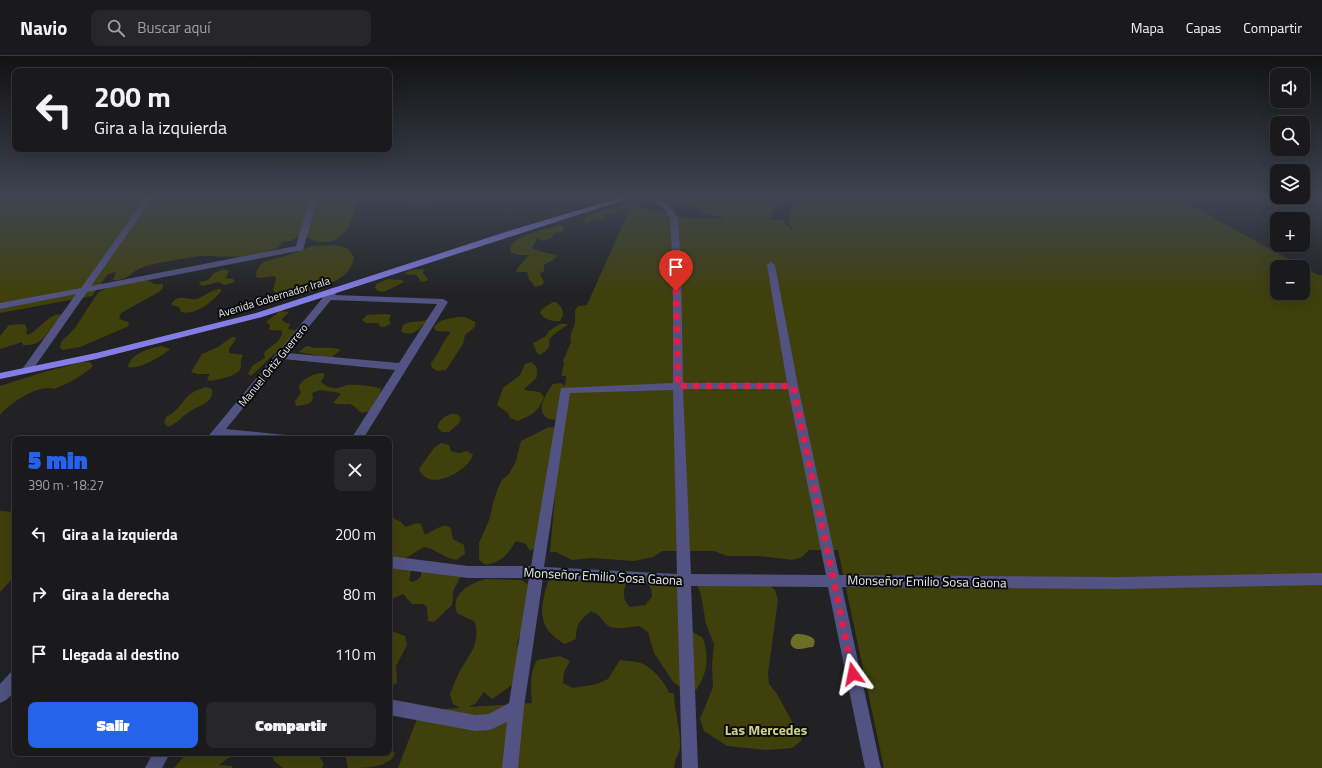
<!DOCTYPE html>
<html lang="es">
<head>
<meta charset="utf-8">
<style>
	body { margin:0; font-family:"Titillium Web",sans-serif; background:#272729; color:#f1f3f6; height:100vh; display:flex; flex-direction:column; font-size:15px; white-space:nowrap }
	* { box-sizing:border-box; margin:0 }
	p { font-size:13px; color:#9fa1a3 }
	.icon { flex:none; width:22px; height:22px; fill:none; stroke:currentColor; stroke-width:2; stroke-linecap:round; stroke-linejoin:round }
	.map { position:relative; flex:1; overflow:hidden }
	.drawer { position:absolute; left:12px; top:380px; width:380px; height:320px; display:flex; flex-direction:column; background:#1a1a1c; border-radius:8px; box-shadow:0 4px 16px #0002,0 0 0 1px #38383b }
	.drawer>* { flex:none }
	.hud { position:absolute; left:12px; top:12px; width:380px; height:84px; border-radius:8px; box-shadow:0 4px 16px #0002,0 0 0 1px #38383b; background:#1a1a1c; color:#f1f3f6; overflow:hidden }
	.tools { position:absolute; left:1270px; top:12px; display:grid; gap:8px }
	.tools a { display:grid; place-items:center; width:40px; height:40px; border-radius:8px; background:#1a1a1c; box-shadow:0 4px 16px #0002,0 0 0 1px #38383b; font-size:20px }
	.pin { position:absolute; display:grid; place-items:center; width:34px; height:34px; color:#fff; margin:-41px -17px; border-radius:50% 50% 50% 0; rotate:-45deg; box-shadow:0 0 4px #0007 }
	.pin .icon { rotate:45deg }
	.me { position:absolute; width:44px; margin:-22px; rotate:348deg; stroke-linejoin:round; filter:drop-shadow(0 0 3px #0008) }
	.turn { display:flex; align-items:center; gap:14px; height:84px; padding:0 16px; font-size:18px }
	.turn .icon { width:52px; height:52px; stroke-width:2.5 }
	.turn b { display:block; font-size:28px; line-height:34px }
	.round { display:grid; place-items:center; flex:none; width:42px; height:42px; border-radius:8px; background:#272729 }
	.head { display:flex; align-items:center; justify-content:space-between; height:68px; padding:0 16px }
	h1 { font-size:24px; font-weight:800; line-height:30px; color:#2563eb }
	.primary-button { display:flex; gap:8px; margin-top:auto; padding:8px 16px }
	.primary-button a { flex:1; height:46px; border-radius:8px; background:#2563eb; color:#fff; font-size:16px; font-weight:800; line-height:46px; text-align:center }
	.primary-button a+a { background:#272729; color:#f1f3f6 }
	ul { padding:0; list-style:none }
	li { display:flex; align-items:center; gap:12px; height:60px; padding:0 16px }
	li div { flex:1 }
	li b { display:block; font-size:15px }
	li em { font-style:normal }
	header { display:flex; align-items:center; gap:24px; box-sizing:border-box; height:56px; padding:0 20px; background:#1a1a1c; border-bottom:1px solid #38383b }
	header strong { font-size:19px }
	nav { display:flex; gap:22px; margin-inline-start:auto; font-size:14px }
	.search { width:280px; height:36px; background:#272729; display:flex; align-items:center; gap:10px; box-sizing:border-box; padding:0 14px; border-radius:8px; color:#9fa1a3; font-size:15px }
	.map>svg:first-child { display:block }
	.green { fill:#3f400b; fill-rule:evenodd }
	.water { fill:#6e6f27 }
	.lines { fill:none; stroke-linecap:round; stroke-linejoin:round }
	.minor { fill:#525283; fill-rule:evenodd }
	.primary { fill:#837ee6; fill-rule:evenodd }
	.route { stroke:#e11d48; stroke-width:7; stroke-dasharray:0 12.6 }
	.labels { text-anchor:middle; stroke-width:4; stroke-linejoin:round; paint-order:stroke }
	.street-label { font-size:11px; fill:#eaeaec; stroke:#0b0c0d }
	.near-street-label { font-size:13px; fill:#eaeaec; stroke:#0b0c0d }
	.near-neighbourhood-label { font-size:14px; font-weight:bold; fill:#cfd284; stroke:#0b0c0d }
</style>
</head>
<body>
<header>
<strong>Navio</strong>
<div class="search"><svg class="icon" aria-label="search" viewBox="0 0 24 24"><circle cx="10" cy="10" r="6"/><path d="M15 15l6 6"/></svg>Buscar aquí</div>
<nav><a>Mapa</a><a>Capas</a><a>Compartir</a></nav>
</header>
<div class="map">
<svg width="1322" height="712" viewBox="0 0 1322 712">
	<rect width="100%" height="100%" fill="#222225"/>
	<path class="green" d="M0 140H322L319 147 324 140H360C353 158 350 184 326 186 318 187 312 185 306 180L307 176 290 185 282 186C282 190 277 193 272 194 245 204 229 200 203 200 195 200 150 208 143 211 132 215 126 226 113 224L116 216 108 218 92 240 0 257Z
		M429 140 435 141 437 143V146L419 150H414L412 147 419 142Z
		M668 140H797L773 153 771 156V164H782L793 175 789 166 792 148C814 140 838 142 861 145L866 141 865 140H1174L1303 211H1277V237H1303V211L1318 219H1322V712H884L838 494H809L802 501 793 504 759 500H727L714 495H662L653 501 634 505 592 502 572 504 556 496H550L557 418 547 453 551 469 545 484 539 490 530 495 526 488 516 485C507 499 503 505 486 509L479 504V487L490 462 493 447 498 432 502 424 509 418 516 405 521 385 549 371 558 372V363C548 366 540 359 542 349 543 343 549 333 553 328L561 327 565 330 566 320H562V315L564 309 563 305 571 286 570 281 575 267V254L578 250 587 249 631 150 627 153 623 152V153L616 154V157L612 159 604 157 606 161 603 164H597L592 162 590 166 586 168 583 163 598 156 633 146 637 147 636 150 685 162 725 163 719 160 707 158 696 151 667 146Z
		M558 169 564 170 563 176 555 177C553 182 547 185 541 185L538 181 532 192 542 196 557 199 556 202 544 209V215L540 218 544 226 542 229 535 231 529 223 527 216H517L516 214 529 199H519L510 196C509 178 546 175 558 169Z
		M336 189 347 192 354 201C353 208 350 214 344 219 333 229 283 250 273 234L276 223 275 220 261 222 256 221 257 214 263 206 285 200 313 190Z
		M224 213 229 215 226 222 233 223 235 226 224 229 218 226 203 230 199 228 200 226 208 224 214 217Z
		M424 213 423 217 428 223 427 225 420 226 419 222 416 219 404 218 410 214Z
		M388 223 402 224 404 226 384 236 378 235 375 232 376 228Z
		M146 224 155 228H163V232L159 236 121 257 119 262 122 264 128 266 129 270 80 291 62 294 60 291 61 286 75 272 97 238C109 227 131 227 146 224Z
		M218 233H221V235C213 246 195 260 181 256L179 251 171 249C177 236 189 245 197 243 204 240 210 235 218 233Z
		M553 246H556C563 251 565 258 560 265 552 266 544 263 540 257L542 253Z
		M280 255 289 256 282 263 284 266 290 268 288 273 303 276V278L282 296 274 298 251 320 248 318 252 310 265 302 264 297C270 289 282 287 282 275 278 273 273 276 269 273L270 269 266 266Z
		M63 258C59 264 54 268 50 274 42 284 38 290 23 289L22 286 0 293V280L9 269 25 268 27 273 26 277 28 279C41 273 48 257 63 258Z
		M385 258 391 259 389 264 391 267 385 271H381L378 267H366L362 264 367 259Z
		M458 261H465L475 266V271L465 279 463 288 446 314 438 315 432 312 431 307C439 297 443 285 451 276L436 275 434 271C440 263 448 263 458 261Z
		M427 264C421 272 411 283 401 275L403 269C411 264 418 267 427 264Z
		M560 268H568C563 273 557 275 552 280 545 287 556 291 539 299L536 295 533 287 546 280 549 275Z
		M232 281H235L236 283 229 293V297L243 299C240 305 241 306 241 311 240 320 217 324 210 325L207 323 210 318H197L191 316 202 298 218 291Z
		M162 290 170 293C163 300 138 314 128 311 131 297 150 292 162 290Z
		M306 290C310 290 313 292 316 292 324 292 333 291 341 294L330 302 299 296Z
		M82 306H90L93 310C83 320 67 328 54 333 40 327 8 348 0 359V330L44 316Z
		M531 306 536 310C541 325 531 324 524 334L540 336 544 341C538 356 532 359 518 365L510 362 508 357 497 349 503 332 520 319 525 308Z
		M322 317 325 318 321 326C326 331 335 334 341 331 344 331 345 329 347 329 353 328 377 330 381 333 380 340 374 345 371 353 358 363 359 350 349 348 344 348 339 349 333 347L340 339V337L320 334 312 337C316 348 305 349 296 350L295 345 301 337 299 332C300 323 314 318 322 317Z
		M206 331 212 333C214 348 198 349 189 356 180 362 178 367 168 371L164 367 166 361C186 351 180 338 206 331Z
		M451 358H457L461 362 459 367 449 376H442L437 371C440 363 444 361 451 358Z
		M441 387 449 389 451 395 459 397 467 395 473 399C467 416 428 437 419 413L434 392Z
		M0 455 15 456V520L0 536Z
		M393 462 401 466 406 471 416 467 421 468 425 479C431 477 446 464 451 473 452 476 452 480 453 483L464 489 465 498 456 504C444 502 436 493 424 491L404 503 412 510 409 524 412 526 417 524 421 520V516L427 506 433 505 441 509 455 508 462 516 458 526 453 535V544L452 549 434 566 428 565 427 551 423 548H412L403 538 389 544V508L400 503 389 500V465Z
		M758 520 775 534 778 544 768 617 769 628 777 638 802 684 792 692 766 694 727 690 704 675 700 663 713 631 712 609 714 588 706 568 701 539 697 528Z
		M558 522 684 526V571L703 582C709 601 708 617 696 634L684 633 674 627 654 597 648 576 639 570C628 571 614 576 605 567 599 560 600 559 591 555 580 564 576 568 576 583L565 588C536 571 540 554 548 525ZM641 525C650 527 652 533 652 541L645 549 630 551C622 544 623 536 626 527Z
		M486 523 521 524 530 529 524 567 517 587 519 598 512 629 492 643 484 636 476 647 469 651 532 647C531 631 529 618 537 604L560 600 570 605 564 616 563 627 573 632 597 628 608 623 620 604C627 605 637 605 643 608 653 612 666 628 669 637H674C674 655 681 673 680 691 680 698 674 703 674 712H398L420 655 460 652 453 648 450 638C453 630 456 622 460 615 470 597 480 589 475 566L457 557C450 538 470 527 486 523Z
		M389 574 405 580 407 589 396 610 397 627 389 631Z
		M389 691 395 697C390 712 365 712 348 712L345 697H389Z
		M187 697H230L231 700 219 709 232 710V712H174Z
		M271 697H317L324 708 322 712H283L274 705Z"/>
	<path class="water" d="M796 578C804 578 820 580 813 591 808 591 804 593 799 593 789 593 788 583 796 578Z"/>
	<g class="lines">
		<path class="minor" d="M147 140H154L91 230 296 190 310 140H318L303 194 87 236 31 316H23L22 314 23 312 76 238 0 253V247L81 232Z
			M648 140H655L672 152 678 162 681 210 683 327H787L767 209 771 206 775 209 798 330 839 519 1119 521 1322 517V529L1119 533 842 531 881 712H865L828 531 691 530 698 712H682L677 529 543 522 524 651 518 712H502L507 666 490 674 475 675 389 659V643L475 659 489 658 509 647 529 522H468L389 512V500L468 510H531L561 332 673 327V210L670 162 666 155ZM683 333H788L826 519 691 518ZM673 334 677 518 544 511 570 337Z
			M333 232 338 235 335 239 443 243 448 246 363 383H351L395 314 283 303 226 373 285 379 289 380 291 383H246L221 380 218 383H206L330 233ZM331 244 437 248 399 307 287 297Z
			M15 615C15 629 16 641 0 647V628L10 617Z
			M153 697H170L162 712H145Z"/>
		<path class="primary" d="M626 140H636L262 261 96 303 0 323V317L96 297 256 257 515 173Z"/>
	</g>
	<linearGradient id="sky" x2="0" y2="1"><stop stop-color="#131314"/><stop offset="0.59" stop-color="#3e4451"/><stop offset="1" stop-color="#3e4451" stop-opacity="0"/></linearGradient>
	<rect width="1322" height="239" fill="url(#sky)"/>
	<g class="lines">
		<path class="route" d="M676 235 678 330H793L853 618"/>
	</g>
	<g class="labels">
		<g class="street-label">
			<text transform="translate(274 241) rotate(-17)" y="4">Avenida Gobernador Irala</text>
			<text transform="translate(273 309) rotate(-51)" y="4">Manuel Ortiz Guerrero</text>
		</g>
		<g class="near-street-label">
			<text transform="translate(603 520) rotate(3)" y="5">Monseñor Emilio Sosa Gaona</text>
			<text transform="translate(927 525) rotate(1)" y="5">Monseñor Emilio Sosa Gaona</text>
		</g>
		<g class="near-neighbourhood-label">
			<text x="766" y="679">Las Mercedes</text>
		</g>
	</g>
</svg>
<div class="tools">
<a><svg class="icon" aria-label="sound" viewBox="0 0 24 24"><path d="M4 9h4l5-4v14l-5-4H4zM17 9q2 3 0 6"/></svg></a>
<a><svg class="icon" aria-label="search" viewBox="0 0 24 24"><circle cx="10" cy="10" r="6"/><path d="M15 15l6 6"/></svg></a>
<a><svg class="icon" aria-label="layers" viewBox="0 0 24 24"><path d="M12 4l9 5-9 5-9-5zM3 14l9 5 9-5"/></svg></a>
<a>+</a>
<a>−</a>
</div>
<div class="pin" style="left:676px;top:235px;background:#d93025"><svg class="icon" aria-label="arrive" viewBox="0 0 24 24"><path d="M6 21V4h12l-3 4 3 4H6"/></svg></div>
<svg class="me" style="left:853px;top:618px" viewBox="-20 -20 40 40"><path d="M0-17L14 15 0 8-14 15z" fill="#e11d48" stroke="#fff" stroke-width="4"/></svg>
<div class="hud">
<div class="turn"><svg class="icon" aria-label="left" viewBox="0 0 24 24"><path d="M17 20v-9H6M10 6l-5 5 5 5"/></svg><div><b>200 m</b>Gira a la izquierda</div></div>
</div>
<section class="drawer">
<div class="head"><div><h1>5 min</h1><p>390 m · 18:27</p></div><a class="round"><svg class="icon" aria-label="close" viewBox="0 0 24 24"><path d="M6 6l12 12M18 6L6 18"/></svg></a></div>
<ul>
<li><svg class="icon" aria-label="left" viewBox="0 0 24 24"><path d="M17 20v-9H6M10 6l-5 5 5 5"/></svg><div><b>Gira a la izquierda</b></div><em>200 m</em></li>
<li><svg class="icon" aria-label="right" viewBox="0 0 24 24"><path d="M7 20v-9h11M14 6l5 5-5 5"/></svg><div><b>Gira a la derecha</b></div><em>80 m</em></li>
<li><svg class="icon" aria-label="arrive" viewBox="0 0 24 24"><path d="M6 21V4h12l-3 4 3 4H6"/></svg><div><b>Llegada al destino</b></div><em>110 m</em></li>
</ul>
<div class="primary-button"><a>Salir</a><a>Compartir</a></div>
</section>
</div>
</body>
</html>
